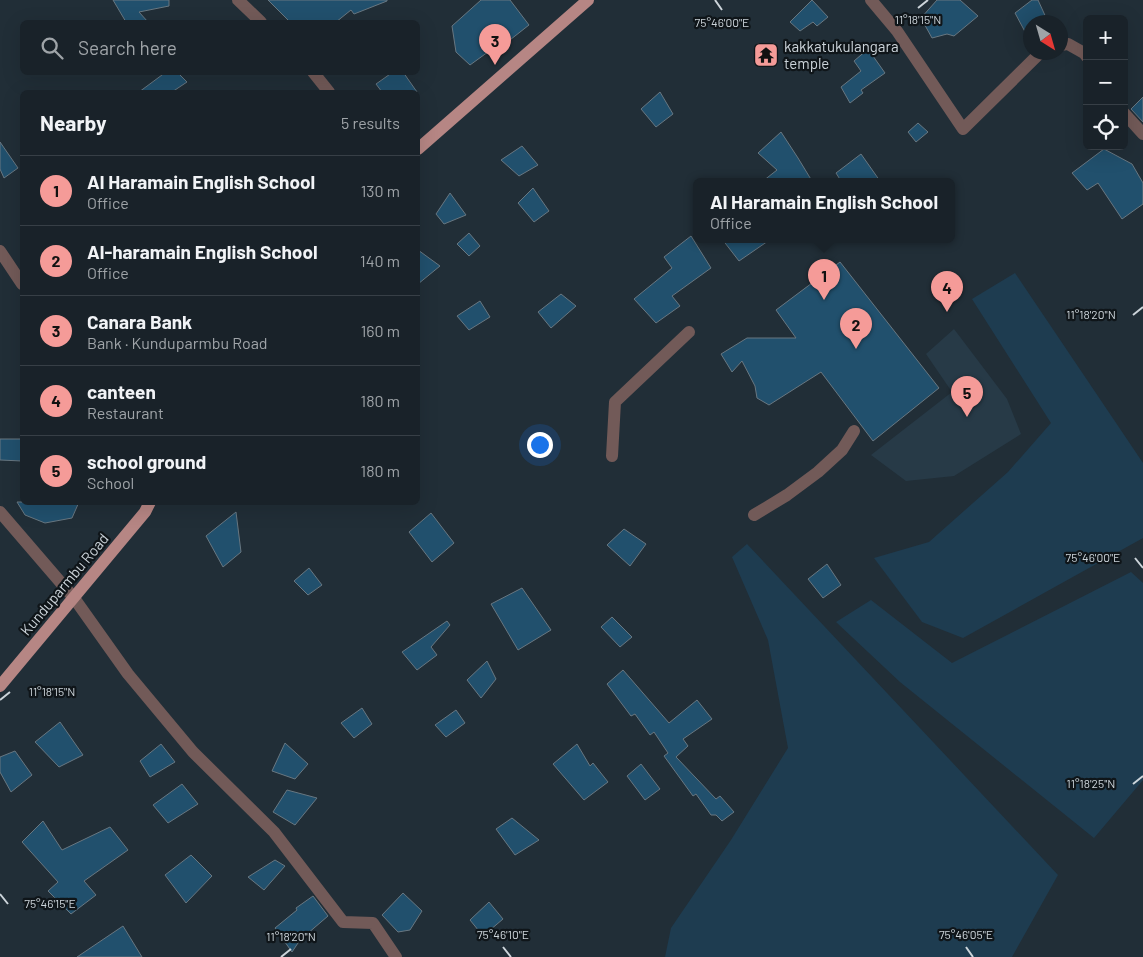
<!DOCTYPE html>
<meta charset="utf-8">
<style>
body{margin:0;font-family:Barlow,sans-serif;background:#262f35;color:#f1f3f6}
.controls{position:absolute;right:15px;top:15px;display:grid;overflow:hidden;border-radius:8px;box-shadow:0 5px 20px #0002}
.controls button{width:45px;height:45px;display:grid;place-items:center;padding:0;border:0;border-bottom:1px solid #373f46;background:#192229;color:#f1f3f6;font:25px sans-serif}
.compass{position:absolute;left:1023px;top:15px;width:45px;height:45px;border-radius:50%;background:#192229;box-shadow:0 5px 20px #0002;rotate:143deg}
.you{position:absolute;left:539px;top:444px;width:18px;height:18px;margin:-12px;border:4px solid #fff;border-radius:50%;background:#1a73e8;box-shadow:0 0 0 8px #1a73e833}
.badge{display:grid;place-items:center;width:32px;height:32px;border-radius:50%;background:#f59b98;color:#111;font-size:16px;font-weight:700}
.pin{position:absolute;translate:-50% -41px;filter:drop-shadow(0 1px 2px #0008)}
.pin::after{content:'';position:absolute;top:26px;width:18px;height:15px;background:inherit;clip-path:polygon(0 0,100% 0,50% 100%)}
.popup{position:absolute;left:693px;top:178px;width:262px;height:65px;box-sizing:border-box;display:grid;place-content:center;border-radius:8px;background:#192229;filter:drop-shadow(0 1px 4px #0005);font-size:16px;white-space:nowrap;color:#9fa4a8}
.popup b{font-size:19px;color:#f1f3f6}
.popup::after{content:'';position:absolute;left:50%;top:100%;margin-left:-10px;border:10px solid transparent;border-top-color:#192229}
.list{margin:0;padding:0;list-style:none}
h2{display:flex;justify-content:space-between;align-items:center;height:65px;margin:0;padding:0 20px;font-size:21px}
h2 small{font-size:16px;font-weight:400;color:#9fa4a8}
.list li{display:grid;grid-template-columns:32px 1fr auto;gap:15px;align-items:center;box-sizing:border-box;height:70px;padding:0 20px;border-top:1px solid #373f46}
.list b{display:block;font-size:19px;white-space:nowrap}
.list p{margin:0;font-size:16px;white-space:nowrap;color:#9fa4a8}
.list em{font-size:16px;font-style:normal;color:#9fa4a8}
.icon{flex:none;width:28px;height:28px;fill:none;stroke:currentColor;stroke-width:2;stroke-linecap:round;stroke-linejoin:round}
.map{position:relative;flex:none;width:1143px;height:957px;overflow:hidden}
.search{position:absolute;background:#192229;box-shadow:0 5px 20px #0002;left:20px;top:20px;width:400px;height:55px;display:flex;align-items:center;gap:12px;box-sizing:border-box;padding:0 18px;border-radius:8px;color:#9fa4a8;font-size:19px}
.panel{position:absolute;background:#192229;box-shadow:0 5px 20px #0002;left:20px;top:90px;width:400px;height:415px;border-radius:8px}
.map>svg:first-child{display:block}
</style>
<div class="map">
<svg width="1143" height="957" viewBox="0 0 1143 957">
<rect width="100%" height="100%" fill="#212e37"/>
<!-- built -->
<path fill="#273a47" d="M954 329 1007 399 1021 434 954 476 906 481 871 455 952 392 926 354Z"/>
<!-- green -->
<path fill="#1e3c50" d="M1015 273 1143 463V538L963 638 922 622 874 558 929 542 1008 472 1051 423 972 299Z
M747 544 1058 875 1012 957H665L671 928 731 840 788 748 768 640 732 557Z
M1131 572 1143 583V780L1094 838 900 682 836 622 871 600 952 663Z"/>
<!-- building -->
<path fill="#21506d" stroke="#687781" d="M113 0H169V6L139 12 148 22H126Z
M268 0H387V1L354 14 351 10 336 22H290Z
M481 0H510L529 25 501 47 499 44 470 65 456 52 452 26Z
M812 0 828 17 817 26 813 22 800 31 790 22Z
M937 0H960L978 16 954 36 947 34 932 38 921 18Z
M1032 0H1038L1048 22H1030V41L1015 13Z
M868 49 885 73 861 90 863 93 850 103 841 87 861 71 854 61Z
M166 72H177L187 82 172 92H139Z
M393 72H403L417 92H382L376 84Z
M660 92 673 114 656 127 641 109Z
M1143 97V122L1131 109Z
M918 123 928 132 916 142 908 132Z
M781 132 798 158 812 181H763L777 170 758 153Z
M0 142 18 168 4 178 0 169Z
M522 146 538 165 519 176 501 160Z
M1104 149 1132 164 1143 183V204L1122 219 1098 183 1087 190 1072 173Z
M861 154 880 181H841L836 173Z
M533 188 549 211 534 222 518 203Z
M450 193 466 215 444 224 436 214Z
M469 233 480 246 469 256 457 244Z
M691 236 711 268 672 296 680 306 656 323 634 299 672 268 664 257Z
M722 239H771L739 261Z
M418 250 440 266 418 284Z
M840 262 939 388 873 441 821 372 769 405 757 398 755 386 742 361 732 372 721 354 747 338H796L776 310Z
M561 294 576 306 551 328 538 312Z
M480 301 490 317 469 330 457 316Z
M0 439H22V461L0 460Z
M17 502H79L72 518 45 523 25 515Z
M236 512 241 552 223 567 206 536Z
M431 513 454 543 432 562 409 532Z
M624 529 646 544 630 566 607 545Z
M827 564 841 585 823 598 808 579Z
M309 568 322 585 308 595 294 581Z
M522 588 551 630 518 650 491 604Z
M612 617 632 637 620 647 601 627Z
M447 621 450 625 431 647 437 655 417 670 402 652Z
M487 661 496 679 481 698 467 680Z
M623 670 669 723 697 700 712 719 683 739 688 746 676 757 716 799 720 796 734 812 722 821 716 815H711L696 794 693 796 664 756 668 753 654 732 650 735 635 714 631 716 607 684Z
M362 708 372 724 354 738 341 723Z
M456 710 465 723 446 737 435 725Z
M60 722 83 755 59 767 35 742Z
M285 743 308 764 295 779 272 771Z
M161 744 175 762 150 777 140 761Z
M577 744 590 766 593 763 608 782 584 800 553 764Z
M15 751 32 775 11 792 0 772V757Z
M641 764 660 789 645 800 627 776Z
M182 784 198 804 168 823 153 805Z
M287 790 317 798 295 825 273 812Z
M512 818 539 840 515 855 496 829Z
M43 821 62 850 110 827 128 850 84 881 96 895 71 914 48 891 58 882 22 842Z
M191 855 212 876 186 903 165 875Z
M275 860 285 866 264 890 248 877Z
M403 893 422 911 410 930 398 932 382 915Z
M313 896 328 916 300 940 292 952 275 928 297 910 296 908Z
M489 902 503 919 483 936 470 920Z
M123 926 142 957H77Z"/>
<g fill="none" stroke-linecap="round" stroke-linejoin="round">
<!-- minor -->
<path stroke="#725a58" stroke-width="12" d="M238 0 261 22
M871 0 897 31 963 129 1041 52
M1060 45 1068 44 1084 53 1087 57
M313 72 329 92
M1124 113 1143 134
M0 251 22 284
M612 456 615 402 689 332
M0 512 74 598 128 674 193 752 274 832 343 922 373 923 396 957
M754 515 787 495 818 472 842 450 854 431"/>
<!-- major -->
<path stroke="#b68684" stroke-width="12" d="M418 149 588 0
M0 686 145 512 150 502"/>
</g>
<!-- ticks -->
<path fill="none" stroke="#ccd4da" stroke-width="2" d="M715 0 722 10M918 8 928 0M1133 315 1143 307M1135 558 1143 568M0 700 10 692M1133 784 1143 776M0 894 8 904M503 947 511 957M966 947 973 957M281 957 291 949"/>
<!-- icons -->
<defs>
<symbol id="temple-square" viewBox="-11 -11 22 22"><rect x="-9" y="-9" width="18" height="18" rx="4" fill="#f59b98" stroke="#0f1519"/><path d="M0-6L5-2H3V0L6.5 2.5H4V6H1.5V3h-3V6H-4V2.5H-6.5L-3 0V-2H-5Z" fill="#111"/></symbol>
</defs>
<g fill-rule="evenodd">
<use href="#temple-square" x="752" y="41" width="28" height="28"/>
</g>
<g text-anchor="middle" dominant-baseline="central" stroke-width="4.5" stroke-linejoin="round" paint-order="stroke">
<!-- poi labels -->
<g font-size="15" fill="#ccd4da" stroke="#0f1519" text-anchor="start">
<text x="784" y="46">kakkatukulangara<tspan x="784" dy="17">temple</tspan></text>
</g>
<!-- street labels -->
<g font-size="15" fill="#ccd4da" stroke="#0f1519">
<text transform="translate(64 584) rotate(-50)">Kunduparmbu Road</text>
</g>
</g>
<g font-size="12" text-anchor="middle" fill="#ccd4da" stroke="#0f1519" stroke-width="4.5" stroke-linejoin="round" paint-order="stroke">
<text x="918" y="24">11°18'15"N</text>
<text x="722" y="27">75°46'00"E</text>
<text x="1091" y="319">11°18'20"N</text>
<text x="1093" y="562">75°46'00"E</text>
<text x="52" y="696">11°18'15"N</text>
<text x="1091" y="788">11°18'25"N</text>
<text x="50" y="908">75°46'15"E</text>
<text x="503" y="939">75°46'10"E</text>
<text x="966" y="939">75°46'05"E</text>
<text x="291" y="941">11°18'20"N</text>
</g>
</svg>
<div class="controls">
<button>+</button>
<button>−</button>
<button><svg class="icon" aria-label="locate" viewBox="0 0 24 24"><circle cx="12" cy="12" r="6"/><path d="M12 2v4M12 18v4M2 12h4M18 12h4"/></svg></button>
</div>
<svg class="compass" viewBox="-18 -18 36 36"><path d="M0-13l5 13h-10z" fill="#e53935"/><path d="M0 13l5-13h-10z" fill="#9fa4a8"/></svg>
<div class="you"></div>
<div class="pin badge" style="left:824px;top:300px">1</div>
<div class="popup"><b>Al Haramain English School</b>Office</div>
<div class="pin badge" style="left:856px;top:349px">2</div>
<div class="pin badge" style="left:495px;top:65px">3</div>
<div class="pin badge" style="left:947px;top:312px">4</div>
<div class="pin badge" style="left:967px;top:417px">5</div>
<div class="search"><svg class="icon" aria-label="search" viewBox="0 0 24 24"><circle cx="10" cy="10" r="6"/><path d="M15 15l6 6"/></svg>Search here</div>
<section class="panel">
<h2>Nearby<small>5 results</small></h2>
<ul class="list">
<li><span class="badge">1</span><div><b>Al Haramain English School</b><p>Office</p></div><em>130 m</em></li>
<li><span class="badge">2</span><div><b>Al-haramain English School</b><p>Office</p></div><em>140 m</em></li>
<li><span class="badge">3</span><div><b>Canara Bank</b><p>Bank · Kunduparmbu Road</p></div><em>160 m</em></li>
<li><span class="badge">4</span><div><b>canteen</b><p>Restaurant</p></div><em>180 m</em></li>
<li><span class="badge">5</span><div><b>school ground</b><p>School</p></div><em>180 m</em></li>
</ul>
</section>
</div>
